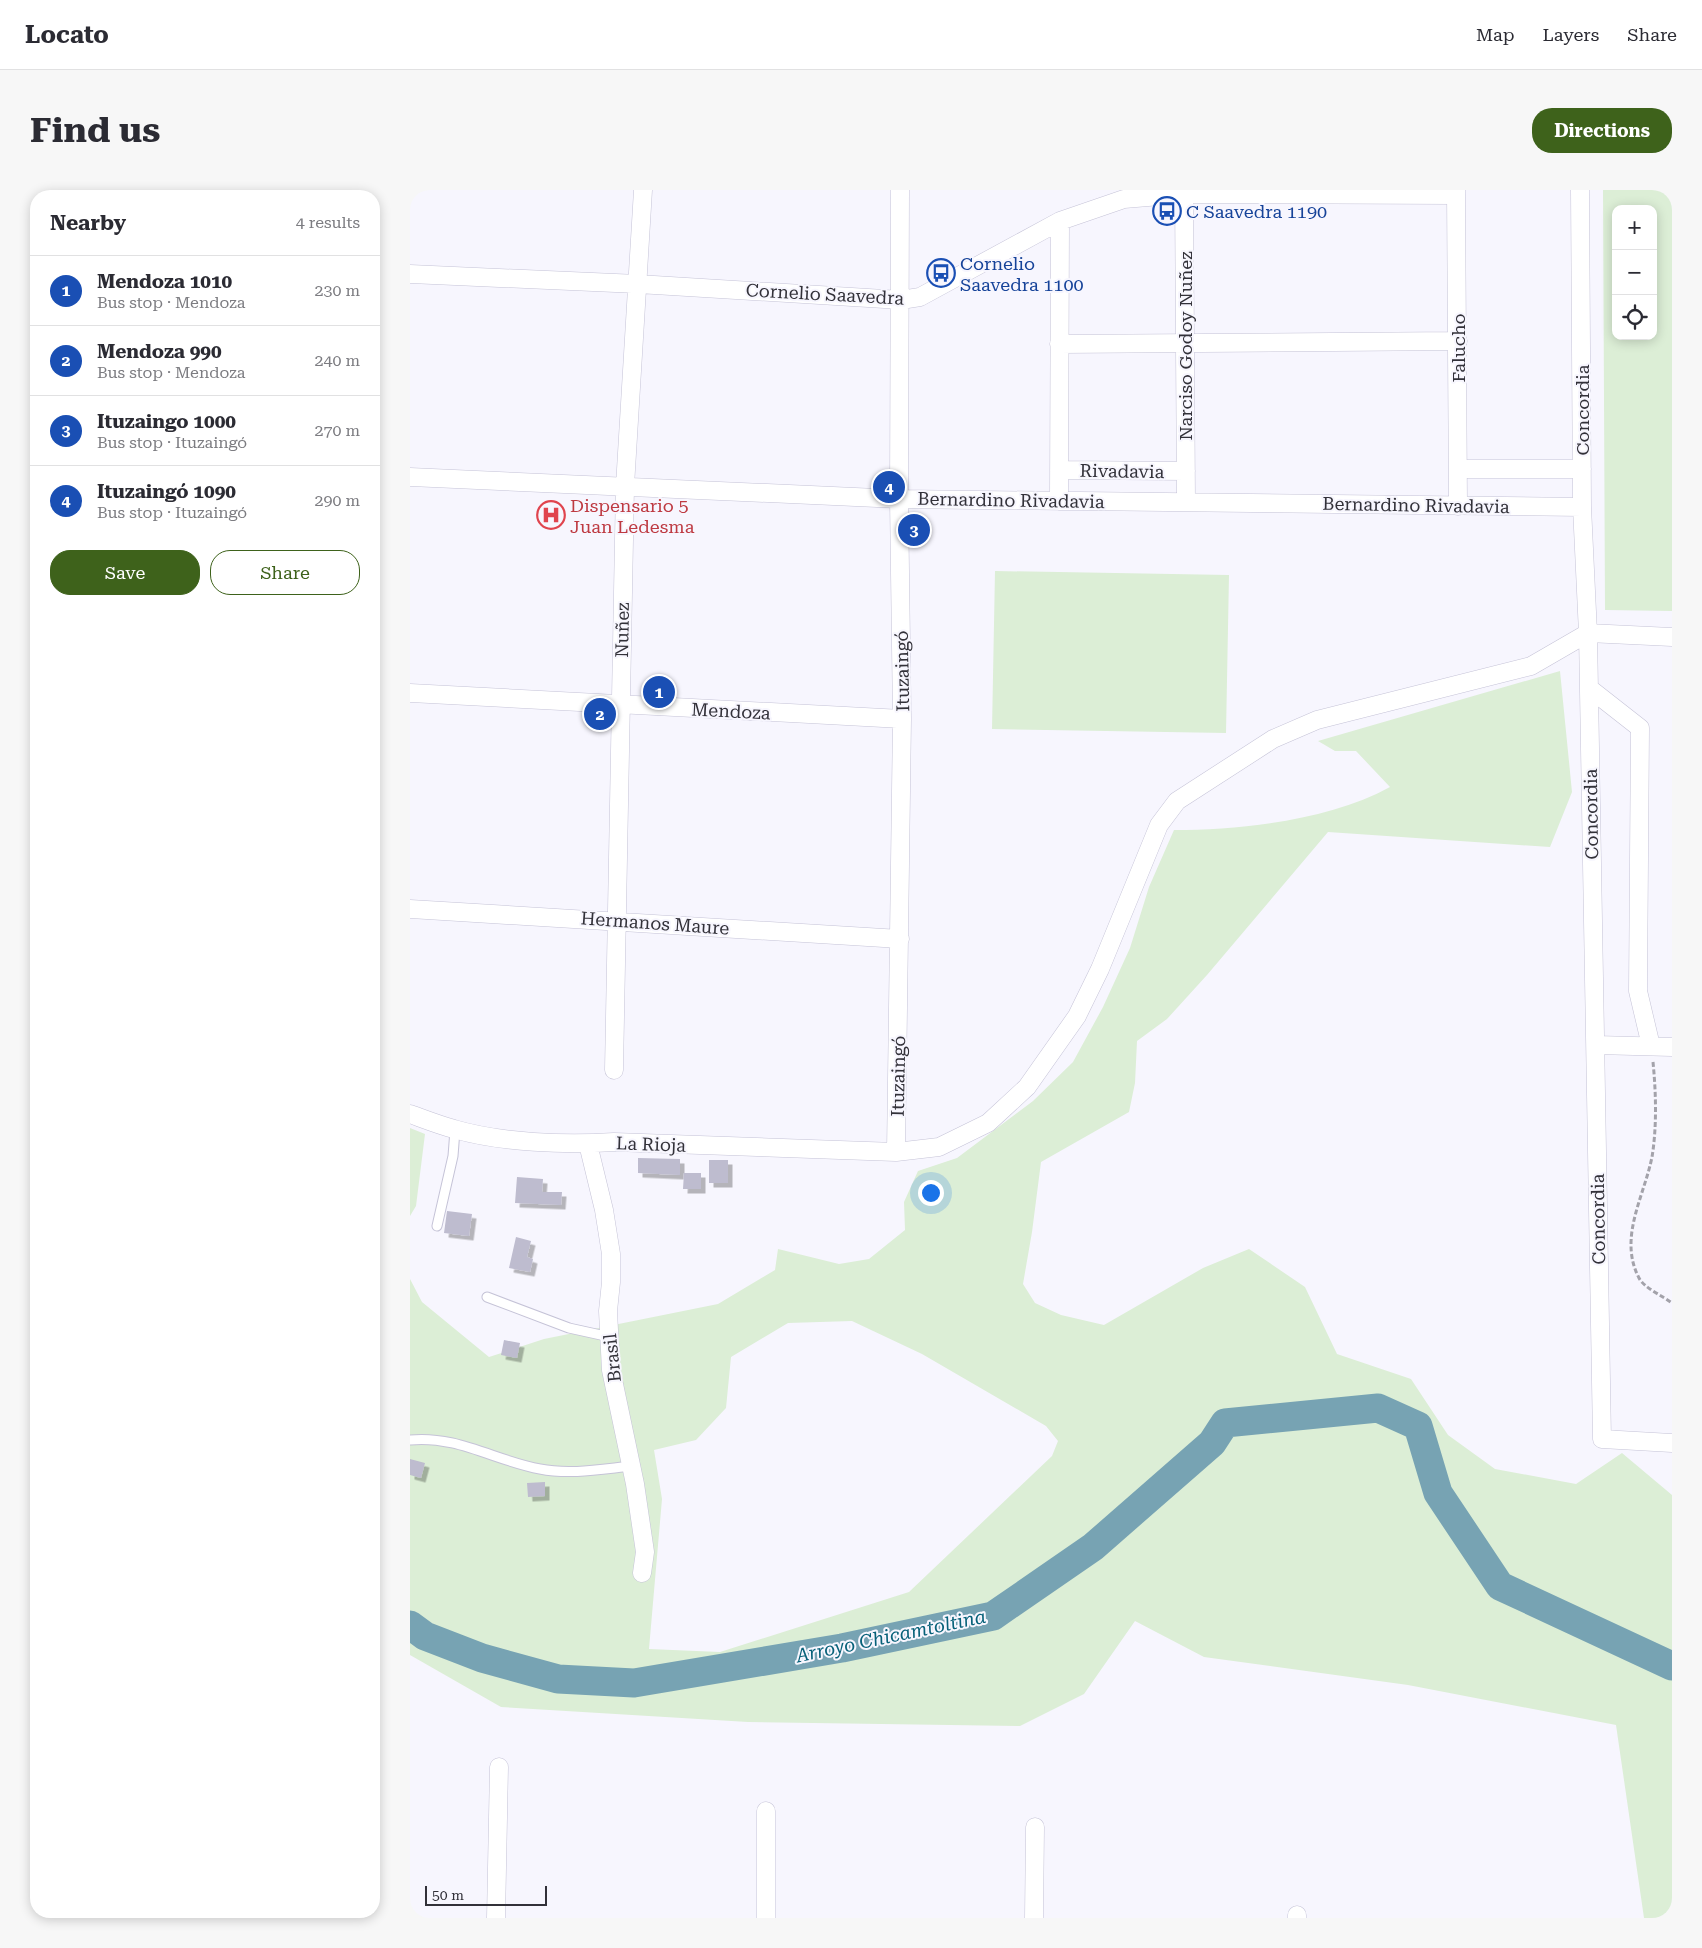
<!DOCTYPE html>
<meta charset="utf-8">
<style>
body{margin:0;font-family:"Roboto Serif",serif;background:#f7f7f7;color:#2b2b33}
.controls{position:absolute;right:15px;top:15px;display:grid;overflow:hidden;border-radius:10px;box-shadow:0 2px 12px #0003}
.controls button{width:45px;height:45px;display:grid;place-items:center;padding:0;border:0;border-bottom:1px solid #e1e1e2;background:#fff;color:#2b2b33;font:25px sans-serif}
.scale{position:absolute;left:15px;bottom:12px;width:122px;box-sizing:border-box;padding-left:5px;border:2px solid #323139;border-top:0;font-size:14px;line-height:18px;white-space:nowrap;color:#323139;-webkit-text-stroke:4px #f7f6fe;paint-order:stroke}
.you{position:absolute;left:520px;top:1002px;width:18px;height:18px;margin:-12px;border:4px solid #fff;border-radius:50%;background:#1a73e8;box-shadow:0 0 0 8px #1a73e833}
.badge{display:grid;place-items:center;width:32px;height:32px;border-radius:50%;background:#3e621b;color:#fff;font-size:16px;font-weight:700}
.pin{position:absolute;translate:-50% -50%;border:2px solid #fff;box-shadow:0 1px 5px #0006}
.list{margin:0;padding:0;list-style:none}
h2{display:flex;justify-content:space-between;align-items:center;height:65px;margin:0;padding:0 20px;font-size:21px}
h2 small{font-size:16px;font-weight:400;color:#7c7c81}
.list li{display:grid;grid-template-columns:32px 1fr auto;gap:15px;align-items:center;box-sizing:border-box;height:70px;padding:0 20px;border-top:1px solid #e1e1e2}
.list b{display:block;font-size:19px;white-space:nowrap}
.list p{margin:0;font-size:16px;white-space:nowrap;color:#7c7c81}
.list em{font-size:16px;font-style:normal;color:#7c7c81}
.actions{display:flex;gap:10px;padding:15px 20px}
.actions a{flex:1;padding:11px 0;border:1px solid #3e621b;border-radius:20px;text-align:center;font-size:18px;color:#3e621b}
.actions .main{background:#3e621b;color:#fff}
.icon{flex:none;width:28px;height:28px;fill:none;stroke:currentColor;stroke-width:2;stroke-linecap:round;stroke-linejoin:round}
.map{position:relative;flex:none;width:1262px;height:1728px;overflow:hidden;border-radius:20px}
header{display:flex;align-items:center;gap:30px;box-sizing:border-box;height:70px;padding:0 25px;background:#fff;border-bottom:1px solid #e1e1e2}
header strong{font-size:24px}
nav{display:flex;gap:28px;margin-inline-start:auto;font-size:18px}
.intro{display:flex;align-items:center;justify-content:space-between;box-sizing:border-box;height:120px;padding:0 30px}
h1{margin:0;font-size:35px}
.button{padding:12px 22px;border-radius:20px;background:#3e621b;color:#fff;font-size:18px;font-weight:700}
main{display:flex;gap:30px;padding:0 30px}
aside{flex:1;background:#fff;border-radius:20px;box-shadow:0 2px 12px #0003}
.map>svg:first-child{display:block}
</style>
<header>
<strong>Locato</strong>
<nav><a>Map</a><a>Layers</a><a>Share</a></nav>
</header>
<div class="intro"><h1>Find us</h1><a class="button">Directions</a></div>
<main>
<aside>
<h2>Nearby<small>4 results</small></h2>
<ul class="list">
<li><span class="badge" style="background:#1a4fb4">1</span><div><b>Mendoza 1010</b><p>Bus stop · Mendoza</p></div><em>230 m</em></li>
<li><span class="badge" style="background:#1a4fb4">2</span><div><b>Mendoza 990</b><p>Bus stop · Mendoza</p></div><em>240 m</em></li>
<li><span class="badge" style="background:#1a4fb4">3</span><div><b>Ituzaingo 1000</b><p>Bus stop · Ituzaingó</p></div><em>270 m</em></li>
<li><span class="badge" style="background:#1a4fb4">4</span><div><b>Ituzaingó 1090</b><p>Bus stop · Ituzaingó</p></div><em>290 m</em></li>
</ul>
<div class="actions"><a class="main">Save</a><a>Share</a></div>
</aside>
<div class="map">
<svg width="1262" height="1728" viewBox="0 0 1262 1728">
<defs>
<filter id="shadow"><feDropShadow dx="4.5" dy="4.5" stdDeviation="0" flood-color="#0004"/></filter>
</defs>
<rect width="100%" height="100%" fill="#f7f6fe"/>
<!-- green -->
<path fill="#dceed6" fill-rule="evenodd" d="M1193 0H1262V421L1195 420ZM1206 19H1243V146H1206Z
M585 381 819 385 816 543 582 539Z
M1150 481 1162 602 1140 657 918 642 797 785 757 829 727 851 725 893 719 922 631 972 622 1042 613 1094 625 1113 651 1125 694 1135 793 1078 839 1059 895 1097 927 1164 1001 1189 1038 1245 1085 1279 1166 1294 1212 1263 1262 1305V1728H1234L1206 1535 998 1495 794 1467 725 1431 674 1504 610 1536 338 1532 91 1517 0 1465V1089L12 1112 79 1167 134 1149 308 1114 365 1080 368 1059 429 1074 459 1069 495 1040 494 1012 508 981 547 968 623 911 663 872 693 817 720 758 739 697 764 640C832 640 920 630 980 597L946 561H925L908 551ZM442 1131 512 1164 636 1236 648 1251 642 1266 499 1402 310 1462 239 1459 252 1309 244 1260 286 1250 316 1218 321 1167 378 1133Z
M0 938 15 944 6 1016 0 1026Z"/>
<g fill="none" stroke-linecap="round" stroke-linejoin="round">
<!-- river -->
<path stroke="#77a3b3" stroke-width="29" d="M0 1435 15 1446 72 1468 148 1489 224 1493 432 1458 583 1426 683 1357 802 1253 815 1233 968 1218 1008 1236 1028 1303 1090 1396 1262 1476"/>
</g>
<!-- building -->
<path fill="#bebccf" filter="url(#shadow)" d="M228 968 270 969V985L228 983Z
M299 970H318V993H299Z
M274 983H291V999H273Z
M107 987 133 989 132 1002H152L151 1015 105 1013Z
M37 1021 62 1024 59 1046 34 1043Z
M106 1047 121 1051 117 1067 123 1069 120 1082 99 1078Z
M94 1150 110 1153 107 1168 91 1165Z
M0 1269 15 1273 11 1288 0 1285Z
M135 1292V1306L118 1307 117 1293Z"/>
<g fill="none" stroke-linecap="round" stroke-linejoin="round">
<defs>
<path id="service" d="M27 1036 43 966 45 940
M77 1107 159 1138 200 1147
M0 1250C46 1245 86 1271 130 1279 160 1285 192 1279 222 1276"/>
<path id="minor" d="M774 0 776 312
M1046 0 1048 316
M1170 0 1172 317 1178 443 1192 1249 1262 1253
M0 84 228 94 491 110 510 107 650 31 714 9 774 4 1046 5
M649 154 1048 151
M1048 279H1172
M649 280 776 281
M0 287 489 309 1172 317
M649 311 650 31
M1179 498 1230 538 1228 801 1241 856
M0 503 492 529
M0 719 490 749
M1186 855 1262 857
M204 880 215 296 233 0
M0 924C14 929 29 935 44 939 92 953 155 955 204 952L486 962 529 957 578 933 617 897 667 826 690 779 749 635 767 611 863 549 907 530 1121 476 1178 443 1262 447
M178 954 194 1020 201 1064V1092L198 1121 201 1180 225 1294 235 1362 232 1383
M486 962 492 529 489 309 490 0
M356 1621V1728
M887 1725V1728
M86 1728 89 1577
M624 1728 625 1637"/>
</defs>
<!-- service casing -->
<use href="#service" stroke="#c5c3d7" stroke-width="11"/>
<!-- minor casing -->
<use href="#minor" stroke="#c5c3d7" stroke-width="19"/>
<!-- path -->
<path stroke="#a3a2aa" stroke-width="3" stroke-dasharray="5 2.5" stroke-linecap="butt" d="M1243 872C1246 902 1247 937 1242 967 1234 1007 1208 1048 1229 1088 1234 1098 1253 1106 1262 1113"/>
<!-- service -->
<use href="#service" stroke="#fff" stroke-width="9"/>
<!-- minor -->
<use href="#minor" stroke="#fff" stroke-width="18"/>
</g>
<!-- icons -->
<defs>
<symbol id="bus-ring" viewBox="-11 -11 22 22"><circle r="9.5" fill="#f7f6fe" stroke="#1a4fb4" stroke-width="1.5"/><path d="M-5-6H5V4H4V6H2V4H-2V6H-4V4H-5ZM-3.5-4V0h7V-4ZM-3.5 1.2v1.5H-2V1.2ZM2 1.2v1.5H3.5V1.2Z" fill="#1a4fb4"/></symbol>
<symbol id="hospital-ring" viewBox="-11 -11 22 22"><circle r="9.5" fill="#f7f6fe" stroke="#e0444e" stroke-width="1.5"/><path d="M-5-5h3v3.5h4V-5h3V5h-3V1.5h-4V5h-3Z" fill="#e0444e"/></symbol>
</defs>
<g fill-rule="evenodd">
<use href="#bus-ring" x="741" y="5" width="32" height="32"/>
<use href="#bus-ring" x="515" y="67" width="32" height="32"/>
<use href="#hospital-ring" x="125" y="309" width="32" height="32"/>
</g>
<g text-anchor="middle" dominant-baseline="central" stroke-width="4" stroke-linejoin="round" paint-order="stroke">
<!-- transit labels -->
<g font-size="18" fill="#164399" stroke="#f7f6fe" text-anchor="start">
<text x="776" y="21">C Saavedra 1190</text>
<text x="550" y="73">Cornelio<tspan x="550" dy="21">Saavedra 1100</tspan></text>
</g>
<!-- street labels -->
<g font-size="18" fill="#323139" stroke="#f7f6fe">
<text transform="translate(415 104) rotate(3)">Cornelio Saavedra</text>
<text transform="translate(775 156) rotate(-90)">Narciso Godoy Nuñez</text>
<text transform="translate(1048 158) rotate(-90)">Falucho</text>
<text transform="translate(1172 220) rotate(-90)">Concordia</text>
<text transform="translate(712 281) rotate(1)">Rivadavia</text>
<text transform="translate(601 310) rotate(1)">Bernardino Rivadavia</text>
<text transform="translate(1006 315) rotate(1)">Bernardino Rivadavia</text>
<text transform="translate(212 440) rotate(-89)">Nuñez</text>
<text transform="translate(492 481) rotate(-91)">Ituzaingó</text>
<text transform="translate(321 521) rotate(3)">Mendoza</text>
<text transform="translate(1181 624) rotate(-91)">Concordia</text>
<text transform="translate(245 733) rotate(4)">Hermanos Maure</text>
<text transform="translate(488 886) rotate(-89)">Ituzaingó</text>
<text transform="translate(241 954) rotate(2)">La Rioja</text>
<text transform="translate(1188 1029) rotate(-91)">Concordia</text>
<text transform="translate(202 1168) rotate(-96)">Brasil</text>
</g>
<!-- health labels -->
<g font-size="18" fill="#be3a42" stroke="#f7f6fe" text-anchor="start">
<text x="160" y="315">Dispensario 5<tspan x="160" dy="21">Juan Ledesma</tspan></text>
</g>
<!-- water labels -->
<g font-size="19" font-style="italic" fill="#076179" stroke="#f7f6fe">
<text transform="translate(481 1446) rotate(-12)">Arroyo Chicamtoltina</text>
</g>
</g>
</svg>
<div class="controls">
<button>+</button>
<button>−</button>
<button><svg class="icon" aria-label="locate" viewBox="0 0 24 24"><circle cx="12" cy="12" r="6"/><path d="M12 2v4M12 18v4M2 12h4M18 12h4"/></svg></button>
</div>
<div class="scale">50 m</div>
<div class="you"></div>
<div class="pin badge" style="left:249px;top:502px;background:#1a4fb4">1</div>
<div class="pin badge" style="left:190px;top:524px;background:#1a4fb4">2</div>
<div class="pin badge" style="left:504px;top:340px;background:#1a4fb4">3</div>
<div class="pin badge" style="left:479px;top:297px;background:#1a4fb4">4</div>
</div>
</main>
